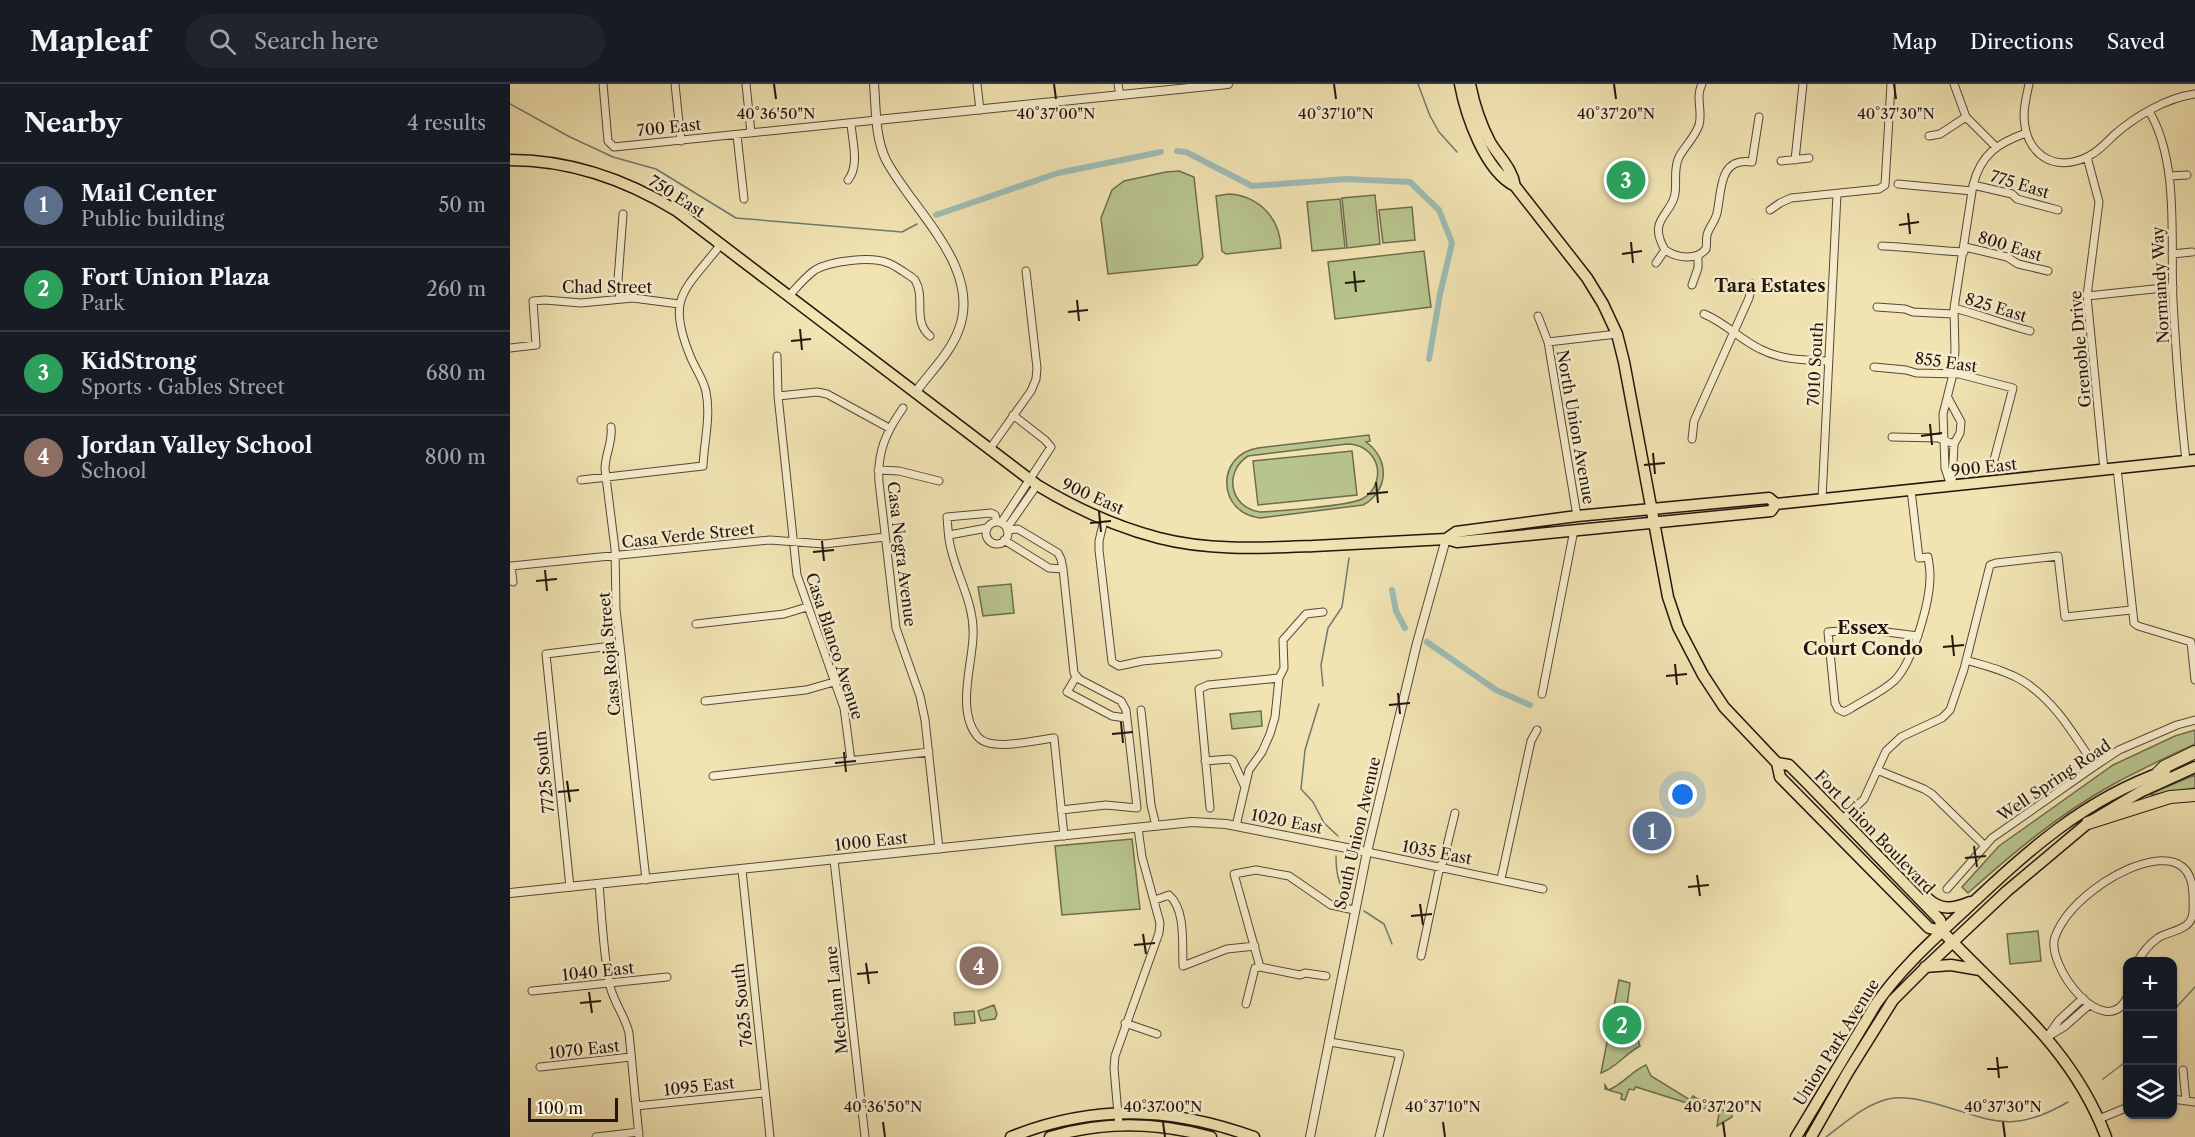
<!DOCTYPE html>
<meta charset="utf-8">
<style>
body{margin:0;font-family:"Libre Caslon Text",serif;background:#20242c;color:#f1f3f6}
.controls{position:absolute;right:18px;bottom:18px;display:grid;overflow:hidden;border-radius:12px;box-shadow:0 2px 4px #0004}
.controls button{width:54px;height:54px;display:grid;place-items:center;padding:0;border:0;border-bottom:2px solid #363941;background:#171b24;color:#f1f3f6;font:30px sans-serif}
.scale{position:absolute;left:18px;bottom:15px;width:90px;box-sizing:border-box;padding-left:6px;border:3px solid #24150e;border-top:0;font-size:16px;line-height:21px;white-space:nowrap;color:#24150e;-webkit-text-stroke:4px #f6edcd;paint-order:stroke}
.you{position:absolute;left:1173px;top:711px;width:21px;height:21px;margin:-15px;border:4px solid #fff;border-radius:50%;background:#1a73e8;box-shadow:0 0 0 9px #1a73e833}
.badge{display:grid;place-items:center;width:39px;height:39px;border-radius:50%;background:#0b8043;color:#fff;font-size:20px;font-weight:700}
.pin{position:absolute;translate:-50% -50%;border:3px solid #fff;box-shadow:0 2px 6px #0006}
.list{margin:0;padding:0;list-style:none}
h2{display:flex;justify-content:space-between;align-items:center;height:78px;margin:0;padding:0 24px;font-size:26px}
h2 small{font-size:20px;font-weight:400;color:#9ea1a6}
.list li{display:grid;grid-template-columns:39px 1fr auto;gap:18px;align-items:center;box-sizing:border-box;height:84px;padding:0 24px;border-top:2px solid #363941}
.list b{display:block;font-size:22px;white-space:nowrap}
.list p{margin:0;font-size:20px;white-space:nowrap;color:#9ea1a6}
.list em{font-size:20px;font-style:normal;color:#9ea1a6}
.icon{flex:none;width:33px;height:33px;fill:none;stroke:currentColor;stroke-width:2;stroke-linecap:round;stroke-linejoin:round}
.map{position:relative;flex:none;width:1685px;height:1053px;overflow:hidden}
header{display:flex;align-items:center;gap:36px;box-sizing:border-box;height:84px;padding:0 30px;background:#171b24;border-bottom:2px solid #363941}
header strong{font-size:28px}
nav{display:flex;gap:33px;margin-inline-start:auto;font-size:21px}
.search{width:420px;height:54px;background:#20242c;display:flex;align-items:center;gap:15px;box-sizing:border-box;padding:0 21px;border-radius:33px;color:#9ea1a6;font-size:22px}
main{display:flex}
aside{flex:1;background:#171b24}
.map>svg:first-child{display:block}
</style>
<header>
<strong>Mapleaf</strong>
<div class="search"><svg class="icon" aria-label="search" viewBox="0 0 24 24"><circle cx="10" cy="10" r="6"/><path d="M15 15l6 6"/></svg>Search here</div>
<nav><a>Map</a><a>Directions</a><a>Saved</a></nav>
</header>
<main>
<aside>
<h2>Nearby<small>4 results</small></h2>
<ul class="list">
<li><span class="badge" style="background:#5c6f8a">1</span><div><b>Mail Center</b><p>Public building</p></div><em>50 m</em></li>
<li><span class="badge" style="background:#2e9e5b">2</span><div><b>Fort Union Plaza</b><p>Park</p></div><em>260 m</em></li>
<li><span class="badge" style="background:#2e9e5b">3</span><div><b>KidStrong</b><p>Sports · Gables Street</p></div><em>680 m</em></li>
<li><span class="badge" style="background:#8d6e63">4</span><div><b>Jordan Valley School</b><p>School</p></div><em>800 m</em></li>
</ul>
</aside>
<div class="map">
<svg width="1685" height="1053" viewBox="0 0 1685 1053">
<rect width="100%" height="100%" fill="#f1e3b2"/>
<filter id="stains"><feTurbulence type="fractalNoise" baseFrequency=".00333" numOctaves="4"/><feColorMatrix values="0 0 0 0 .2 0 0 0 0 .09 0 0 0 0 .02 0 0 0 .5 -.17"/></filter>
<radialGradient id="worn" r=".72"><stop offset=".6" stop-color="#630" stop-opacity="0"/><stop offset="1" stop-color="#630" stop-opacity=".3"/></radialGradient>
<!-- green -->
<path fill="#b8c48d" stroke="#6e6c4e" stroke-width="1.5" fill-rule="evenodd" d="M669 87 684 93 693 173 687 181 598 190 591 134 602 106 614 97 656 88Z
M719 110C749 112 770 134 771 164L716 170 712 167 706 112Z
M865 111 870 160 837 164 832 114Z
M830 115 835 164 802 167 797 118Z
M902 123 905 156 873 159 869 126Z
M914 167 921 223 825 235 818 178Z
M859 351 860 357 856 358C880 375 879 407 853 421L750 434C707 429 705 371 748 364ZM837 360C848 360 858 365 864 375 872 389 866 408 852 415 838 422 768 427 750 428 720 424 713 388 738 372Z
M842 367 847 411 748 421 743 377Z
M501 500 504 529 473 532 468 503Z
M751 627 752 642 722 645 720 630Z
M1685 646V660C1657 673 1629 686 1602 701 1549 730 1503 769 1458 809L1452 803 1489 762 1603 681 1665 652Z
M1685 691V704L1641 711 1642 709Z
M622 755 630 825 552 831 545 762Z
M1528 847 1531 877 1500 880 1497 850Z
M1109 896 1120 899 1117 921 1130 962C1116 969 1106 984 1091 989Z
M484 921 487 930 485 935 471 937 468 927Z
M464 927 465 939 445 941 444 929Z
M1136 981 1141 992 1180 1016 1183 1012 1202 1023 1222 1029V1033L1207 1042 1209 1029 1126 1003 1124 1006 1119 1005 1115 1016 1111 1015 1112 1010 1095 1005V1001L1098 1006C1113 1001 1121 987 1136 981Z"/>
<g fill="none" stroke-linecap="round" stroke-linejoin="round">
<!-- stream -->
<path stroke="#6d7a72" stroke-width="1.5" d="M908 0 920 32 929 48 947 68
M0 20 60 53 103 73 146 85 226 134 392 148 407 140
M813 602 811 581 818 544 832 523 839 474
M809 620 795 666 791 705 803 718 814 739 828 752
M826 772C826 788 828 798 836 812
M854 827 874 840 882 860
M1662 928 1685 903
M1593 995 1618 976
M1316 1053C1335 1039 1354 1021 1378 1015 1392 1012 1406 1015 1419 1018 1480 1034 1498 1053 1558 1018"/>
<!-- canal -->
<path stroke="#9dbdb5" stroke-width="6" d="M667 67 676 68 742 102 836 95 900 98 929 126 942 159 930 210 919 275
M426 131 548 89 651 68
M882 506 886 527 895 544
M917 558 986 606 1020 621"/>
<defs>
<path id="minor" d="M93 0 98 57 104 63 367 36
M165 0 171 57
M236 0 241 49
M467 0 470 26
M608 0 610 11
M1444 0 1456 33 1486 63
M1519 0C1517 10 1514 21 1514 32 1515 70 1544 90 1579 72 1589 67 1596 59 1604 51 1626 32 1656 14 1685 10
M1639 27C1670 79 1660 158 1663 217 1666 270 1670 324 1676 377
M227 51 234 115
M1419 52 1430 50 1456 33
M1577 73 1589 118 1577 212 1594 386
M1285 76 1293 0
M1271 77 1299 74
M1659 92 1677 91
M338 96C350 81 342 57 341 39
M1388 100 1462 107
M1463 101 1502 110 1507 115 1548 126
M1260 126 1270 119 1281 114 1369 105 1375 101 1381 0
M1372 162C1400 163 1426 167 1454 168
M1455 163 1497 173 1508 180 1538 187
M1155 166C1167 174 1186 177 1196 165 1197 161 1196 156 1197 151 1199 143 1205 138 1207 129 1212 107 1208 73 1242 78L1249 33
M1155 166C1137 135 1161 132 1165 110 1167 97 1163 86 1169 73 1175 62 1185 53 1189 41 1193 27 1185 14 1192 0
M1662 170 1682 168
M1146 179 1155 166
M1182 201 1188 184V173
M279 212C287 203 295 193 305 186 320 177 361 172 378 179 384 181 389 185 394 188 397 190 402 193 405 196 416 214 402 237 420 252
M1577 212 1663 203
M110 215 108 196 113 130
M1367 223 1395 225 1403 228 1443 230
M1444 224C1470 231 1494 240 1520 247
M1194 230C1216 239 1229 255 1250 265 1271 276 1295 276 1318 277
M1028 232 1038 258 1067 432
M1038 258 1107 250
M0 264 26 261 23 217 35 216 71 219 123 214 169 220
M267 272 268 312 287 491 334 624 341 677
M1364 283 1396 286 1406 289 1449 290 1503 304 1484 376
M268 312 307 308 317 310 379 344
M1438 314 1451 338 1450 349 1444 360 1442 399
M393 324C376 348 367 368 369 398L386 544 410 612 415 636 429 765
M101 343C103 358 95 370 95 385L105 465 106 525 136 796
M1382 353 1428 354 1444 360
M1182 355 1184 337 1239 214 1242 200
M479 366 521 307 526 295 527 284 516 187
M1607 384 1624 539 1628 542 1681 558 1685 596
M368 386 389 387 429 397
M71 396 193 382C194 358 201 332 196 308 194 296 186 286 181 274 155 212 175 207 211 160
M1441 402 1435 384 1433 330 1443 290 1445 267 1444 224 1463 101C1471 70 1488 59 1516 49
M1401 406 1409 474 1418 473C1419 479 1420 485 1420 492 1420 518 1403 579 1384 597 1372 608 1354 616 1340 625L1334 628 1328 625 1325 619 1318 548 1353 545 1408 552
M1312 415 1327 110
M594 436 589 457V466L602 578 609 582 632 577 708 570
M487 438 485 431 481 429 437 433C438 443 438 455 441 465 448 495 465 521 463 553 462 582 446 628 468 653 481 668 525 656 544 654L554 752
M476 449a11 11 0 1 1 22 0a11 11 0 1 1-22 0Z
M491 439 541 363 535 356 503 331
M497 444 527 401
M497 446 508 445 548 469 551 475 553 485
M439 451 477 444
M494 456 539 484 553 485 564 589 569 595 611 617 616 626 627 724 596 721 551 726
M3 498 1 482 260 456 314 460 375 453
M186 540 274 530 297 523
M1456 576C1475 582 1495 586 1513 597 1545 617 1564 651 1585 682
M566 593 557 608 602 632 616 634
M1032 610 1064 446
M195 617 296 606 324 598
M631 626 641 721 646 742
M695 677 720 675 723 677 734 701
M1367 686 1414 705 1422 710 1474 761
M203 692 419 668
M700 724 689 605 698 601 769 594
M1333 735 1354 715 1376 667 1391 653 1432 634 1440 626 1454 585 1480 481 1486 479 1548 472 1555 533 1621 526
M726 742 739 686 752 668 760 650 765 633 769 594 774 584 773 556 796 530 813 528
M857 768 1033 805
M324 776 355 1053
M232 786 260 1053
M991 795 1021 657 1027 646
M89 800C92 834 93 869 100 902 104 919 115 932 119 949L129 1053
M60 803 36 570 110 561
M1437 805 1482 754 1585 682 1609 666 1667 641 1685 636
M645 816 659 811C676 826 672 860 673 882L717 865 745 862
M911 872 930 782 933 778 945 729
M750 883 724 790 746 786 779 792 821 821 844 826
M22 907 157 893
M1618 912C1595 961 1535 880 1545 853 1553 831 1574 812 1593 799 1621 780 1682 755 1683 811 1683 818 1684 827 1682 833 1678 847 1658 847 1648 854 1639 860 1633 868 1627 878
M736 920 745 884 750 883 790 891 795 889 816 892
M615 939 647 950
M1539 952 1554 943 1579 921
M1537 953 1549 936 1573 914
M820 958 890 970 869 1053
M30 983 121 973
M1673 986 1676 1017
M1662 1015 1685 1018
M126 1022 255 1009
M1589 1035 1618 1023
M609 1042 604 984 605 972 649 849 650 839 632 773 628 744
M86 1053 129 1048"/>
<path id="tertiary" d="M364 0C366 24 365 54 376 76 403 127 472 183 449 245 440 270 420 288 405 309
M367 36 718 0
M0 809 682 738 716 740 857 768
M800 1053 857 768 907 559 936 455"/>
<path id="primary" d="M950 0C956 32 975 87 1005 102L1077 194 1093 220 1107 250 1114 278 1158 513 1168 543 1193 591 1214 623 1267 679 1270 693 1419 844 1432 847
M960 0C964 20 970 39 980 58 989 73 1002 84 1005 102
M0 76C61 76 115 95 167 127L527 401C565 424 606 443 649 454 699 467 752 464 804 462 848 460 892 457 936 455L947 458 1261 427 1266 420 1685 376
M936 455 946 448 1067 432 1259 414 1266 420
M1267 679 1279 681 1297 699 1430 836 1432 847C1496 915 1562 963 1596 1053
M1417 814C1431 827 1443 825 1460 818
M1415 883 1441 881 1470 886
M501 1053C584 1020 661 1023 744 1053
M540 1053C592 1037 648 1038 701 1053
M1286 1053 1366 920C1391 884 1425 854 1457 824 1519 766 1573 716 1655 687
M1301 1053 1338 988 1383 916 1415 884 1497 807 1578 739 1630 708 1685 683"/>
<path id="motorway" d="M1648 689 1654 683 1685 668
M1578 739 1660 713 1685 711"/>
</defs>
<!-- minor casing -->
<use href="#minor" stroke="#574837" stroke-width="9"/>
<!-- tertiary casing -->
<use href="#tertiary" stroke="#574837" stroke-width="10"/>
<!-- primary casing -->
<use href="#primary" stroke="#24150e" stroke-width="13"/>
<!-- motorway casing -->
<use href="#motorway" stroke="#24150e" stroke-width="14"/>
<!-- minor -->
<use href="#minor" stroke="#f6edcd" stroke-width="7"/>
<!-- tertiary -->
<use href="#tertiary" stroke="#f6edcd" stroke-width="8"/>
<!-- primary -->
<use href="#primary" stroke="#f1e3b2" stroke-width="10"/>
<!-- motorway -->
<use href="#motorway" stroke="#f1e3b2" stroke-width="12"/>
</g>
<!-- ticks -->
<path fill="none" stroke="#24150e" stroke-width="2" d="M264 0 266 15M544 0 546 15M824 0 826 15M1104 0 1106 15M1384 0 1386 15M1398 129 1400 150M1389 141 1409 138M1121 158 1123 179M1112 170 1132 167M844 187 846 208M835 199 855 197M567 216 569 237M558 228 578 226M290 245 292 266M281 257 301 255M1420 340 1422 361M1411 352 1432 349M1143 369 1145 390M1134 381 1155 379M866 398 868 419M857 410 878 408M589 427 591 448M580 439 601 437M312 457 314 477M303 468 324 466M35 486 37 507M26 497 47 495M1442 551 1444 572M1433 563 1454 561M1165 580 1167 601M1156 592 1177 590M888 609 890 630M879 621 900 619M611 638 613 659M602 650 623 648M334 668 336 688M325 679 346 677M57 697 60 718M48 708 69 706M1464 762 1467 783M1455 774 1476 772M1187 791 1190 812M1178 803 1199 801M910 820 913 841M901 832 922 830M633 850 636 870M624 861 645 859M356 879 359 900M347 890 368 888M79 908 82 929M70 919 91 917M1487 973 1489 994M1477 985 1498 983M373 1038 375 1053M653 1038 655 1053M933 1038 935 1053M1213 1038 1215 1053M1493 1038 1495 1053"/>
<g text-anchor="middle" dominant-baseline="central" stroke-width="5" stroke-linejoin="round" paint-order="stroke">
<!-- street labels -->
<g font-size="16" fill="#24150e" stroke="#f6edcd">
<text transform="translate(159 43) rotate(-6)">700 East</text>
<text transform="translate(1510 100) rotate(17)">775 East</text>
<text transform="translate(167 112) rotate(33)">750 East</text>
<text transform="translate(1500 162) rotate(17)">800 East</text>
<text transform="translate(1650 201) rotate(-93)">Normandy Way</text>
<text x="97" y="203">Chad Street</text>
<text transform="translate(1486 223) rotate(17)">825 East</text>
<text transform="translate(1570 265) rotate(-95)">Grenoble Drive</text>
<text transform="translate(1436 278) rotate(8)">855 East</text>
<text transform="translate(1305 280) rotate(-87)">7010 South</text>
<text transform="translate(1066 343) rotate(80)">North Union Avenue</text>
<text transform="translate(1474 383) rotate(-6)">900 East</text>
<text transform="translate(583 412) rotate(24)">900 East</text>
<text transform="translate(178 451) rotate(-6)">Casa Verde Street</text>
<text transform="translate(392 470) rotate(83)">Casa Negra Avenue</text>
<text transform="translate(325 562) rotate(72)">Casa Blanco Avenue</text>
<text transform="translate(99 570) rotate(-95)">Casa Roja Street</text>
<text transform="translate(34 688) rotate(-96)">7725 South</text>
<text transform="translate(1544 696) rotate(-34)">Well Spring Road</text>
<text transform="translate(777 737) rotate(11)">1020 East</text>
<text transform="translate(1365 748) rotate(46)">Fort Union Boulevard</text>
<text transform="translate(847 749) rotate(-77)">South Union Avenue</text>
<text transform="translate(361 757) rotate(-6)">1000 East</text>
<text transform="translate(927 768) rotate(11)">1035 East</text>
<text transform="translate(88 887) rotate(-6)">1040 East</text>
<text transform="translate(326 916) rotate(-96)">Mecham Lane</text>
<text transform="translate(232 921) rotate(-96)">7625 South</text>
<text transform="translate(1326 958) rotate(-58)">Union Park Avenue</text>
<text transform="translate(74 965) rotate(-6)">1070 East</text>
<text transform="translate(189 1002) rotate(-6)">1095 East</text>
</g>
<!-- neighbourhood labels -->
<g font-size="18" font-weight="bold" fill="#24150e" stroke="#f6edcd">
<text x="1260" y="202">Tara Estates</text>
<text x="1353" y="544">Essex<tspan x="1353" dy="21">Court Condo</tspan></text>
</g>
</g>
<g font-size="15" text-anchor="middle" fill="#24150e" stroke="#f6edcd" stroke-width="5" stroke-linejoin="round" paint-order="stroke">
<text x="266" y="35">40°36'50"N</text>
<text x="546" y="35">40°37'00"N</text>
<text x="826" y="35">40°37'10"N</text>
<text x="1106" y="35">40°37'20"N</text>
<text x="1386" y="35">40°37'30"N</text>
<text x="373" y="1028">40°36'50"N</text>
<text x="653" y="1028">40°37'00"N</text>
<text x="933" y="1028">40°37'10"N</text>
<text x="1213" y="1028">40°37'20"N</text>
<text x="1493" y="1028">40°37'30"N</text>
</g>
<rect width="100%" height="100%" filter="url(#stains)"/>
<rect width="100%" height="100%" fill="url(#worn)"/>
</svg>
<div class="controls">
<button>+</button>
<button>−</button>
<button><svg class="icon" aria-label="layers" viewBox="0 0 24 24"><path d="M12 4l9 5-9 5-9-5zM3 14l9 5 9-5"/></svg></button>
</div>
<div class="scale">100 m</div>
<div class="you"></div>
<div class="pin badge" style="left:1142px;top:747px;background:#5c6f8a">1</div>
<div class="pin badge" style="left:1112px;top:941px;background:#2e9e5b">2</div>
<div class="pin badge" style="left:1116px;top:96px;background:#2e9e5b">3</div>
<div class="pin badge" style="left:469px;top:882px;background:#8d6e63">4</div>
</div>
</main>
